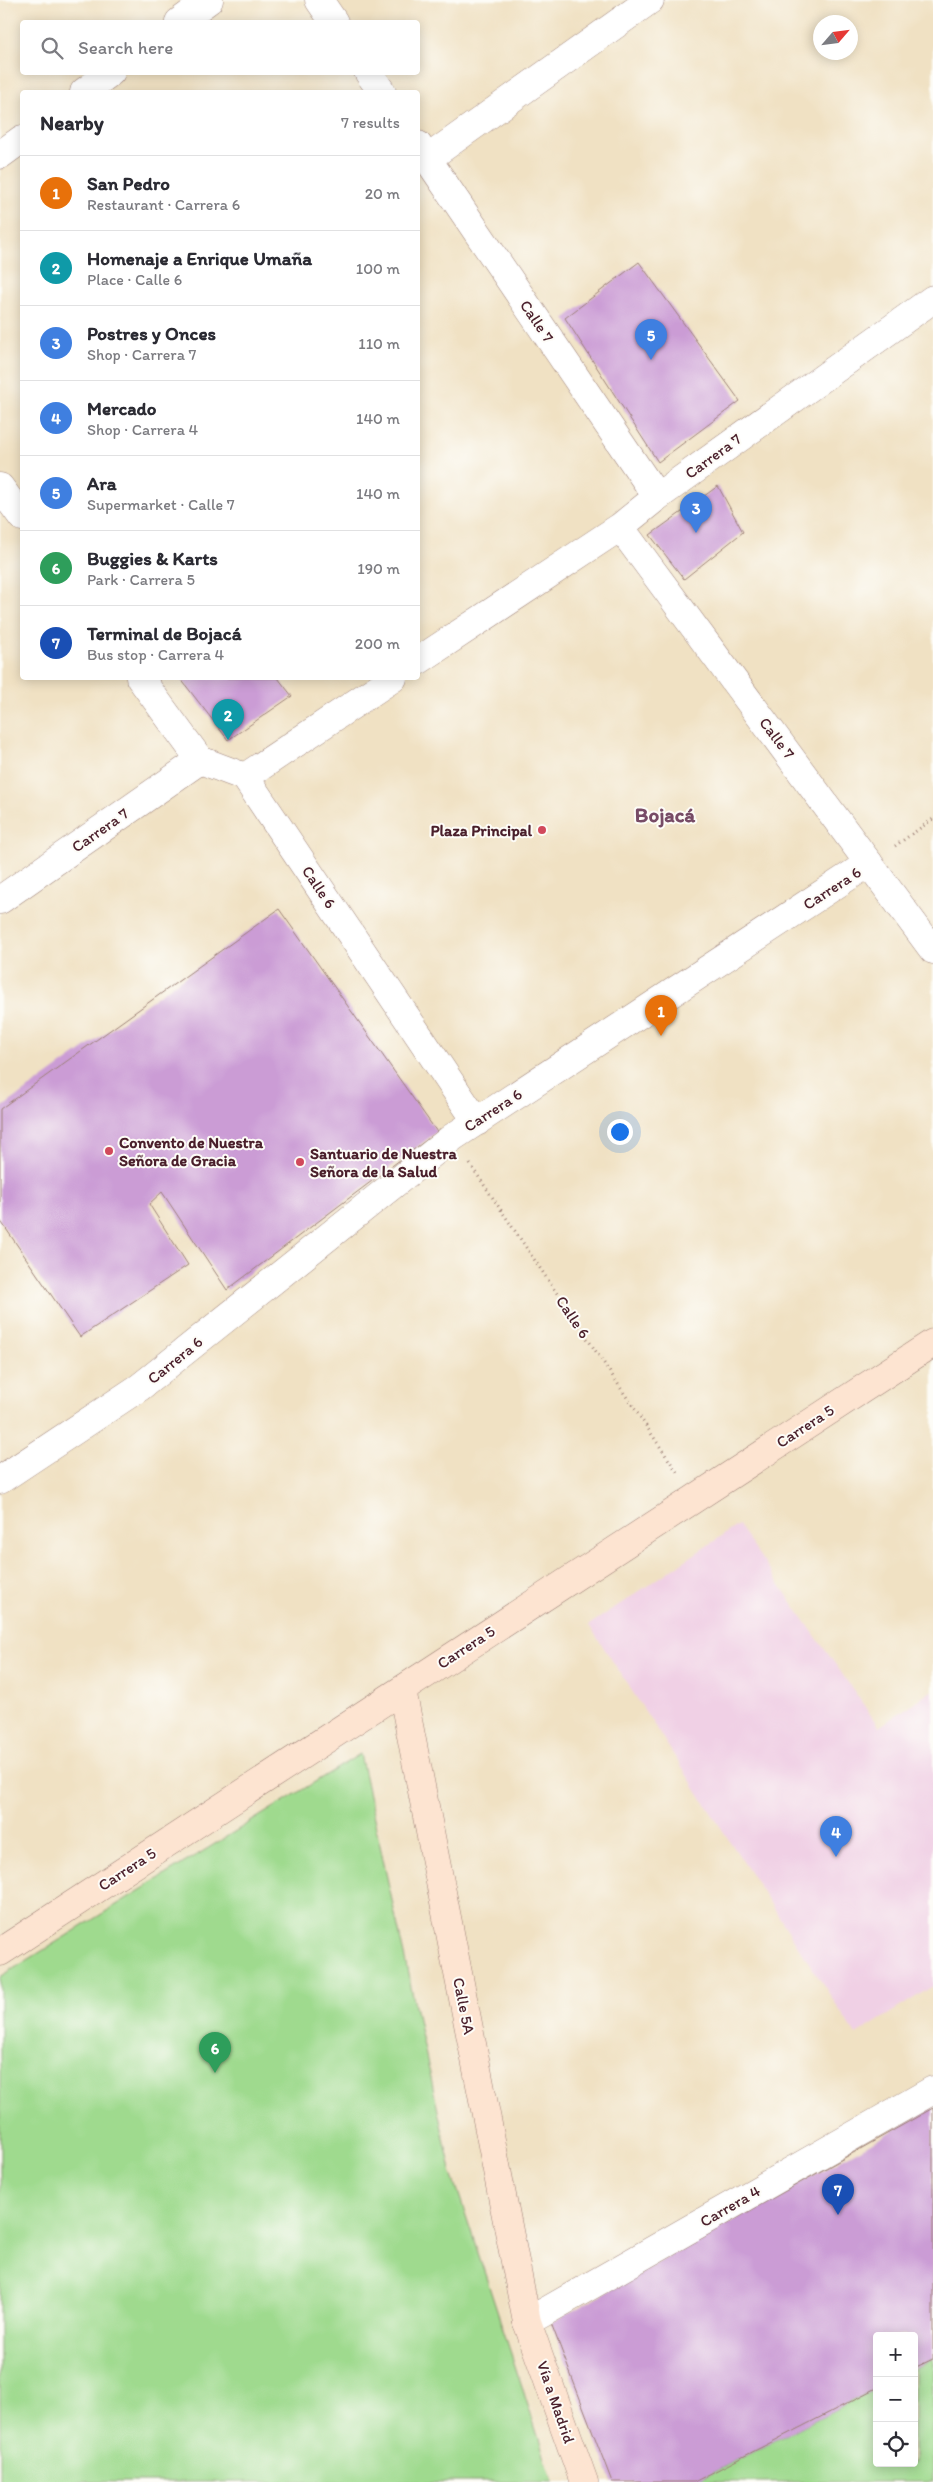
<!DOCTYPE html>
<meta charset="utf-8">
<style>
body{margin:0;font-family:Itim,sans-serif;background:#f7f7f7;color:#2b2b33}
.controls{position:absolute;right:15px;bottom:15px;display:grid;overflow:hidden;border-radius:5px;box-shadow:0 2px 12px #0003}
.controls button{width:45px;height:45px;display:grid;place-items:center;padding:0;border:0;border-bottom:1px solid #e1e1e2;background:#fff;color:#2b2b33;font:25px sans-serif}
.compass{position:absolute;left:813px;top:15px;width:45px;height:45px;border-radius:50%;background:#fff;box-shadow:0 2px 12px #0003;rotate:62deg}
.you{position:absolute;left:619px;top:1131px;width:18px;height:18px;margin:-12px;border:4px solid #fff;border-radius:50%;background:#1a73e8;box-shadow:0 0 0 8px #1a73e833}
.badge{display:grid;place-items:center;width:32px;height:32px;border-radius:50%;background:#2563eb;color:#fff;font-size:16px;font-weight:700}
.pin{position:absolute;translate:-50% -41px;filter:drop-shadow(0 1px 2px #0008)}
.pin::after{content:'';position:absolute;top:26px;width:18px;height:15px;background:inherit;clip-path:polygon(0 0,100% 0,50% 100%)}
.list{margin:0;padding:0;list-style:none}
h2{display:flex;justify-content:space-between;align-items:center;height:65px;margin:0;padding:0 20px;font-size:21px}
h2 small{font-size:16px;font-weight:400;color:#7c7c81}
.list li{display:grid;grid-template-columns:32px 1fr auto;gap:15px;align-items:center;box-sizing:border-box;height:75px;padding:0 20px;border-top:1px solid #e1e1e2}
.list b{display:block;font-size:19px;white-space:nowrap}
.list p{margin:0;font-size:16px;white-space:nowrap;color:#7c7c81}
.list em{font-size:16px;font-style:normal;color:#7c7c81}
.icon{flex:none;width:28px;height:28px;fill:none;stroke:currentColor;stroke-width:2;stroke-linecap:round;stroke-linejoin:round}
.map{position:relative;flex:none;width:933px;height:2482px;overflow:hidden}
.search{position:absolute;background:#fff;box-shadow:0 2px 12px #0003;left:20px;top:20px;width:400px;height:55px;display:flex;align-items:center;gap:12px;box-sizing:border-box;padding:0 18px;border-radius:5px;color:#7c7c81;font-size:19px}
.panel{position:absolute;background:#fff;box-shadow:0 2px 12px #0003;left:20px;top:90px;width:400px;height:590px;border-radius:5px}
.map>svg:first-child{display:block}
</style>
<div class="map">
<svg width="933" height="2482" viewBox="0 0 933 2482">
<rect width="100%" height="100%" fill="#fdfcf7"/>
<filter id="ink" filterUnits="userSpaceOnUse"><feTurbulence type="fractalNoise" baseFrequency=".02" numOctaves="2"/><feDisplacementMap in="SourceGraphic" scale="10" xChannelSelector="R" yChannelSelector="G"/><feConvolveMatrix kernelMatrix="1 2 1 2 8 2 1 2 1" color-interpolation-filters="sRGB"/></filter>
<filter id="wash" filterUnits="userSpaceOnUse"><feTurbulence type="fractalNoise" baseFrequency=".0096" numOctaves="4" result="noise"/><feDisplacementMap in="SourceGraphic" scale="20" xChannelSelector="R" yChannelSelector="G"/><feGaussianBlur stdDeviation="1.12" result="paint"/><feColorMatrix in="noise" values="0 0 0 0 0 0 0 0 0 0 0 0 0 0 0 0 0 1.4 0 .05"/><feComposite in="paint" operator="in"/></filter>
<g filter="url(#wash)">
<rect width="100%" height="100%" fill="#f0e1c3"/>
<!-- built -->
<path fill="#f0d0e5" d="M738 1525 879 1727 933 1690V1986L856 2035 589 1625Z"/>
<!-- green -->
<path fill="#9fda8e" stroke="#747c5c" d="M360 1754 451 2170 553 2482H0V1977Z
M933 2359V2482H694L877 2388V2463H914V2368Z"/>
<g id="blocks">
<!-- building -->
<path fill="#cb9cd5" d="M639 262 740 401 658 462 565 318Z
M718 486 743 532 684 579 650 535Z
M180 678H278L292 696 228 740Z
M279 909 437 1132 227 1290 162 1192 149 1204 188 1265 80 1337 0 1220V1109Z
M933 2108V2359L914 2368V2336H877V2388L694 2482H612L551 2323Z"/>
</g>
</g>
<g filter="url(#ink)">
<use href="#blocks" fill-opacity="0" stroke="#9d8077" stroke-width="1"/>
<g fill="none" stroke-linecap="round" stroke-linejoin="round">
<defs>
<path id="street" d="M319 0 334 22
M179 22 209 0
M368 72 382 92
M84 92 111 72
M418 145 657 497
M0 155 22 139
M427 159 650 0
M0 487 22 517
M620 527 933 950
M418 661 620 527 657 497 933 299
M140 678 200 760 245 777 477 1122
M245 777 393 678
M0 900 200 760
M0 1480 140 1387 453 1137 869 863
M527 2322 933 2090"/>
<path id="secondary" d="M402 1690 527 2322 584 2482
M0 1952 933 1343"/>
</defs>
<!-- street casing -->
<use href="#street" stroke="#9d8077" stroke-width="29"/>
<!-- secondary casing -->
<use href="#secondary" stroke="#9d8077" stroke-width="29"/>
<!-- path -->
<path stroke="#9d8077" stroke-width="3" stroke-dasharray="1 4" stroke-linecap="butt" d="M895 846 933 819
M470 1164 677 1472"/>
<!-- street -->
<use href="#street" stroke="#fff" stroke-width="28"/>
<!-- secondary -->
<use href="#secondary" stroke="#fde4d1" stroke-width="28"/>
</g>
</g>
<!-- markers -->
<g fill="#d1495b" stroke="#fdfcf7" stroke-width="2">
<circle cx="542" cy="830" r="5"/>
<circle cx="109" cy="1151" r="5"/>
<circle cx="300" cy="1162" r="5"/>
</g>
<g text-anchor="middle" dominant-baseline="central" stroke-width="4" stroke-linejoin="round" paint-order="stroke">
<!-- street labels -->
<g font-size="16" fill="#4a1f2b" stroke="#fdfcf7">
<text transform="translate(537 321) rotate(56)">Calle 7</text>
<text transform="translate(713 456) rotate(-36)">Carrera 7</text>
<text transform="translate(777 738) rotate(53)">Calle 7</text>
<text transform="translate(100 830) rotate(-35)">Carrera 7</text>
<text transform="translate(319 887) rotate(56)">Calle 6</text>
<text transform="translate(832 888) rotate(-33)">Carrera 6</text>
<text transform="translate(493 1110) rotate(-33)">Carrera 6</text>
<text transform="translate(573 1317) rotate(56)">Calle 6</text>
<text transform="translate(175 1360) rotate(-39)">Carrera 6</text>
<text transform="translate(805 1426) rotate(-33)">Carrera 5</text>
<text transform="translate(466 1647) rotate(-33)">Carrera 5</text>
<text transform="translate(127 1869) rotate(-33)">Carrera 5</text>
<text transform="translate(464 2006) rotate(79)">Calle 5A</text>
<text transform="translate(730 2206) rotate(-30)">Carrera 4</text>
<text transform="translate(556 2402) rotate(71)">Vía a Madrid</text>
</g>
<!-- poi labels -->
<g font-size="16" font-weight="bold" fill="#4a1f2b" stroke="#fdfcf7" text-anchor="start">
<text x="532" y="830" text-anchor="end">Plaza Principal</text>
<text x="119" y="1142">Convento de Nuestra<tspan x="119" dy="18">Señora de Gracia</tspan></text>
<text x="310" y="1153">Santuario de Nuestra<tspan x="310" dy="18">Señora de la Salud</tspan></text>
</g>
<!-- district labels -->
<g font-size="21" font-weight="bold" fill="#774b66" stroke="#fdfcf7">
<text x="665" y="814">Bojacá</text>
</g>
</g>
</svg>
<div class="controls">
<button>+</button>
<button>−</button>
<button><svg class="icon" aria-label="locate" viewBox="0 0 24 24"><circle cx="12" cy="12" r="6"/><path d="M12 2v4M12 18v4M2 12h4M18 12h4"/></svg></button>
</div>
<svg class="compass" viewBox="-18 -18 36 36"><path d="M0-13l5 13h-10z" fill="#e53935"/><path d="M0 13l5-13h-10z" fill="#7c7c81"/></svg>
<div class="you"></div>
<div class="pin badge" style="left:661px;top:1036px;background:#e8710a">1</div>
<div class="pin badge" style="left:228px;top:740px;background:#0f9aa8">2</div>
<div class="pin badge" style="left:696px;top:533px;background:#3f7fe0">3</div>
<div class="pin badge" style="left:836px;top:1857px;background:#3f7fe0">4</div>
<div class="pin badge" style="left:651px;top:360px;background:#3f7fe0">5</div>
<div class="pin badge" style="left:215px;top:2073px;background:#2e9e5b">6</div>
<div class="pin badge" style="left:838px;top:2215px;background:#1a4fb4">7</div>
<div class="search"><svg class="icon" aria-label="search" viewBox="0 0 24 24"><circle cx="10" cy="10" r="6"/><path d="M15 15l6 6"/></svg>Search here</div>
<section class="panel">
<h2>Nearby<small>7 results</small></h2>
<ul class="list">
<li><span class="badge" style="background:#e8710a">1</span><div><b>San Pedro</b><p>Restaurant · Carrera 6</p></div><em>20 m</em></li>
<li><span class="badge" style="background:#0f9aa8">2</span><div><b>Homenaje a Enrique Umaña</b><p>Place · Calle 6</p></div><em>100 m</em></li>
<li><span class="badge" style="background:#3f7fe0">3</span><div><b>Postres y Onces</b><p>Shop · Carrera 7</p></div><em>110 m</em></li>
<li><span class="badge" style="background:#3f7fe0">4</span><div><b>Mercado</b><p>Shop · Carrera 4</p></div><em>140 m</em></li>
<li><span class="badge" style="background:#3f7fe0">5</span><div><b>Ara</b><p>Supermarket · Calle 7</p></div><em>140 m</em></li>
<li><span class="badge" style="background:#2e9e5b">6</span><div><b>Buggies &amp; Karts</b><p>Park · Carrera 5</p></div><em>190 m</em></li>
<li><span class="badge" style="background:#1a4fb4">7</span><div><b>Terminal de Bojacá</b><p>Bus stop · Carrera 4</p></div><em>200 m</em></li>
</ul>
</section>
</div>
